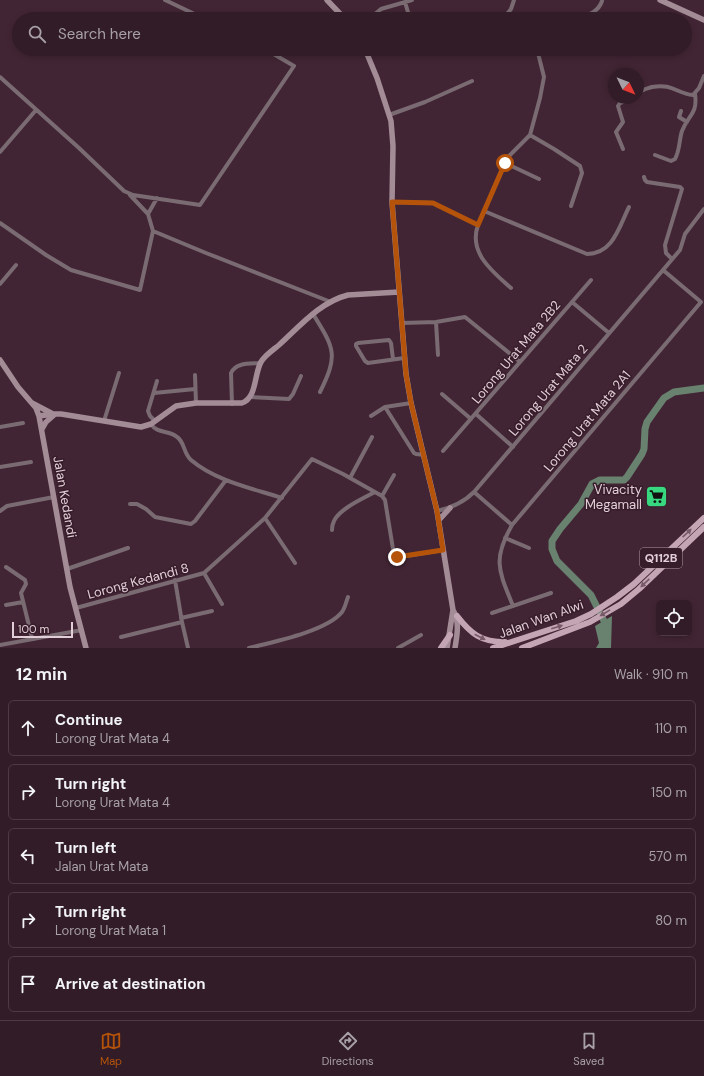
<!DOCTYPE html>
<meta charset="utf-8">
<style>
body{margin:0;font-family:"DM Sans",sans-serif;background:#3a252f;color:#f1f3f6}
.controls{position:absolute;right:12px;bottom:12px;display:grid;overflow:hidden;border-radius:6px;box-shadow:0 2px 6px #0003}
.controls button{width:36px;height:36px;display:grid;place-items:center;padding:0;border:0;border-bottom:1px solid #4d3a44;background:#321c27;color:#f1f3f6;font:20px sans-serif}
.compass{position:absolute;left:608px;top:68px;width:36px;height:36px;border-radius:50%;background:#321c27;box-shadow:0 2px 6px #0003;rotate:133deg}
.scale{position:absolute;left:12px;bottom:10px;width:61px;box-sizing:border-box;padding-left:4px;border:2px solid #e2ced7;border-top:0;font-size:11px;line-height:14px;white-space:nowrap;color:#e2ced7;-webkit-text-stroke:3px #371c2a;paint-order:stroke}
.stop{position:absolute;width:12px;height:12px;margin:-9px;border:3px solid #b45309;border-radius:50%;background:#fff}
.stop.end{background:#b45309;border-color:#fff;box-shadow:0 1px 4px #0008}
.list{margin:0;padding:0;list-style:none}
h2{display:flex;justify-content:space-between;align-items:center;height:52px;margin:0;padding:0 16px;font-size:17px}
h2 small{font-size:13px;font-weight:400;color:#a8a1a7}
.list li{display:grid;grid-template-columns:26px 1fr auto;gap:12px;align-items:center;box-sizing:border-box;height:56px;margin:0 8px 8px;padding:0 8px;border:1px solid #4d3a44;border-radius:6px}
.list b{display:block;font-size:15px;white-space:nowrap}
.list p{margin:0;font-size:13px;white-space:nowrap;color:#a8a1a7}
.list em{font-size:13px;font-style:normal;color:#a8a1a7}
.icon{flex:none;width:22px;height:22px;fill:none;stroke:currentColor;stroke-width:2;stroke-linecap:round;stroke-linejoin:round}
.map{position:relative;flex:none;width:704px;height:648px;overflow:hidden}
.search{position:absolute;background:#321c27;box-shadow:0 2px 6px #0003;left:12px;right:12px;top:12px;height:44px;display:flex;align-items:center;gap:10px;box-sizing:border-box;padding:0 14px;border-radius:22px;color:#a8a1a7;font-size:15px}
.sheet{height:372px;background:#321c27}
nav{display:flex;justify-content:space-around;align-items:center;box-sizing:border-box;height:56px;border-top:1px solid #4d3a44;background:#321c27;font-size:11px;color:#a8a1a7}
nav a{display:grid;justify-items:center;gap:2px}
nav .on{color:#b45309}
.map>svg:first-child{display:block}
</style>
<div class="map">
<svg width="704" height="648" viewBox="0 0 704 648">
<rect width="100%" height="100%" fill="#422534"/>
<!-- water -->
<path fill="#68826f" d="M612 616 611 648H596L599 643 595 626Z"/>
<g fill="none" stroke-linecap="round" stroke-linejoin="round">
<!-- river -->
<path stroke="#68826f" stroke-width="7" d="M605 648 607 627 591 595 557 561 552 549V541L560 529 581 504 592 484 600 480H624L627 477 642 454 644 449 645 429 647 422 664 398 674 392 704 388"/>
<!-- street -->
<path stroke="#7a6b72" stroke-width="4" d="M165 0 205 19
M405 2 410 19
M369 19 381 9 412 0
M503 19 511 9 514 0
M576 19C587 15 598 13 602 1
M406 50 408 49
M0 77 79 148 124 191 133 195 200 205 294 66 265 49
M639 77 641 91
M638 94C642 89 646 89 652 87 673 83 677 94 693 95L699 88 704 76
M681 111 679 117 687 122
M389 115 425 102 472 81
M530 135 554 149 580 166 582 173 571 206
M623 149 616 132 623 122 618 106 620 103 634 98
M0 152 36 110
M655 155 671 161 675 159C680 150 679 140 682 131 688 115 698 114 695 94
M505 163 539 179
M644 177 645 180 647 182 680 187 682 189 665 245 666 253 672 259
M392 202 433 203 478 225 507 158 530 135 540 98 544 77 537 49
M484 211 587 254C613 254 619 227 629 207
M148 214 157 198
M0 223 46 255 71 270 140 290 153 231 148 214 130 195
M478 225C468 253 493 272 511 288
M153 231 206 253 331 302
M0 284 16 265
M572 302 591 280
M313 314C334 348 339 354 320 392
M436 322 438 355
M402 323 436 322 465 317 519 361
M393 359 391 343 389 340 358 343 356 344V346L365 361 368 363 404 358
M195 375 196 403
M154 393 195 389
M442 394 471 419
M250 397 289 399 293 394 301 376
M232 404 231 373C236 362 250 364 261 363
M385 407 414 453 416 454 424 455
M476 414 513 447
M371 416 385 407 411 403
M104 421 119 373
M155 421 150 416 148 411 157 381
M151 424C157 434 169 430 177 437 185 442 183 453 191 460 216 481 251 488 282 498
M0 427 23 423
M443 451 572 302 609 333
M0 467 31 462
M350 478 372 437
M474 492 512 525
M382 496 394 475
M130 504H137L146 509 155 517 191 524 195 521 226 480
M0 511 7 506 54 497
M437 511C451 508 464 502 474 492L680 250 685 234 704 209
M265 518 295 563
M332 530C332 527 333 523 334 521 339 509 364 498 375 492
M505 538 529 548
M6 567 25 580 26 584 21 593 32 638
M67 569 128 548
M204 573 222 604
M175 580 182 622
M6 605 23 602
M513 606C499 571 492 560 512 525L701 302 663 270
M76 608 204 573 265 518 312 459 343 474 382 496 385 500 394 555 397 557H400L443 550
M492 613 551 593
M181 618 212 611
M121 637 182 622 188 648
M0 645 82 630
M249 648C273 642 327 631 342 612 345 608 346 602 348 597
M398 648 421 635"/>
<!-- secondary -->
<path stroke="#a48c97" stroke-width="5.5" d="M327 0 345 19
M660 0 704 20
M365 49 377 78 391 121 393 146 392 202 406 374 411 403 437 511 453 610C460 622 457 635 455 648
M0 360 18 387 36 408 39 416 70 587 86 648
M32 403 53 414
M39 416 53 414H61L141 427 151 424 176 406 196 403H242C257 398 254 374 261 362 264 356 273 350 279 345 299 327 320 302 348 295L399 292
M42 429 46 422 54 415
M439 520 450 508
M447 648 453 610"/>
<!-- primary -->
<path stroke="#c4a5b4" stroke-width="6" d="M457 616C471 634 481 642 505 642
M441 648 450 635
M493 648 576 621 591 614 617 597 634 584 704 518
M522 648 590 622 621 604 639 589 704 527"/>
</g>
<!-- one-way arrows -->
<defs><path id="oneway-solid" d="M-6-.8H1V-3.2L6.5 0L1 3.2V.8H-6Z"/></defs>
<g fill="#765a68">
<use href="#oneway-solid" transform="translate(687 533) rotate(-43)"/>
<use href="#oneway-solid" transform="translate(645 583) rotate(137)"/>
<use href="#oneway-solid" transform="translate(605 613) rotate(149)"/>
<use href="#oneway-solid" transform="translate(557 627) rotate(-18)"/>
<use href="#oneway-solid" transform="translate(480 637) rotate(27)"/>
</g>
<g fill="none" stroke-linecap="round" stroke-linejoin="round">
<!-- route -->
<path stroke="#b45309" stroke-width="5" d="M397 557 443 550 437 511 411 403 406 374 392 202 433 203 478 225 505 163"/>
</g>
<!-- icons -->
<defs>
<symbol id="supermarket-square" viewBox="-11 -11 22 22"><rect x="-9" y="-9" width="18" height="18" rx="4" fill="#38d880" stroke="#371c2a"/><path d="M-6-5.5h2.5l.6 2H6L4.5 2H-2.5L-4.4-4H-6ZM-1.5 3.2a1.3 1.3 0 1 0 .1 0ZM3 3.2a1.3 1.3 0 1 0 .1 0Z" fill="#111"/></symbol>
</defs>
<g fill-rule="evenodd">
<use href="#supermarket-square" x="644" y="484" width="25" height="25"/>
</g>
<g text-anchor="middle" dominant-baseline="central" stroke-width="3" stroke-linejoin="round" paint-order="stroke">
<!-- shield labels -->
<rect fill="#371c2a" stroke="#af99a3" stroke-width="1" x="640" y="548" width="42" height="20" rx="3"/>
<g font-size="12" font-weight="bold" fill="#e2ced7">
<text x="661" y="558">Q112B</text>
</g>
<!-- street labels -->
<g font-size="13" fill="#e2ced7" stroke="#371c2a">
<text transform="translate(516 352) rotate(-50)">Lorong Urat Mata 2B2</text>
<text transform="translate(548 390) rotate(-50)">Lorong Urat Mata 2</text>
<text transform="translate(587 421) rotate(-50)">Lorong Urat Mata 2A1</text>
<text transform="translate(65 497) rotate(80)">Jalan Kedandi</text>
<text transform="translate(138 581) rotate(-15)">Lorong Kedandi 8</text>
<text transform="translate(541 619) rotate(-20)">Jalan Wan Alwi</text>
</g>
<!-- poi labels -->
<g font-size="13" fill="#e2ced7" stroke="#371c2a" text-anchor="end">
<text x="642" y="489">Vivacity<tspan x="642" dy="15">Megamall</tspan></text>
</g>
</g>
</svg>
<div class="controls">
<button><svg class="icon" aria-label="locate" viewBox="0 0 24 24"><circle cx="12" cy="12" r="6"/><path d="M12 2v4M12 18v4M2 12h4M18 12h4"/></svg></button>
</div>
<svg class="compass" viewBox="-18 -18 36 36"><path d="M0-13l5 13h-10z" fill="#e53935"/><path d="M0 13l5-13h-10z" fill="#a8a1a7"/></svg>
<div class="scale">100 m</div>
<div class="stop" style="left:505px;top:163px"></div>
<div class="stop end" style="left:397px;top:557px"></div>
<div class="search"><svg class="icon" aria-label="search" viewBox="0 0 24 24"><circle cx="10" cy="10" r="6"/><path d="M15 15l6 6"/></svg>Search here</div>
</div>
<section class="sheet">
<h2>12 min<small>Walk · 910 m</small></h2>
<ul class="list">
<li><svg class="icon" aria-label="ahead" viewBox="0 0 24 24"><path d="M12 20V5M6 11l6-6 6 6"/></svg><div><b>Continue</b><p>Lorong Urat Mata 4</p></div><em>110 m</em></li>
<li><svg class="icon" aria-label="right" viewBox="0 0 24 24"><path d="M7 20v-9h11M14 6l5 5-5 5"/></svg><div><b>Turn right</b><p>Lorong Urat Mata 4</p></div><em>150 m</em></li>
<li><svg class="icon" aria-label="left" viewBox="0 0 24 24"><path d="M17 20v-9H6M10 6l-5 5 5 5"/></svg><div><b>Turn left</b><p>Jalan Urat Mata</p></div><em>570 m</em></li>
<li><svg class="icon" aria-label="right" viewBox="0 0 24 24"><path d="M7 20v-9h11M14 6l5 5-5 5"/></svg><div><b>Turn right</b><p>Lorong Urat Mata 1</p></div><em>80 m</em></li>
<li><svg class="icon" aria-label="arrive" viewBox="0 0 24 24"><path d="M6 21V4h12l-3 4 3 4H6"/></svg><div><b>Arrive at destination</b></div></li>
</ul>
</section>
<nav>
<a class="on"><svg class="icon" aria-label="map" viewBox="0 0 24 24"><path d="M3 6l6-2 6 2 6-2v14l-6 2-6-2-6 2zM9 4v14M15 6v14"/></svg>Map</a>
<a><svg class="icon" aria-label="directions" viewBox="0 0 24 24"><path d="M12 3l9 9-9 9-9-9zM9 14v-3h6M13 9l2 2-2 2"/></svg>Directions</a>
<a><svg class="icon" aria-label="saved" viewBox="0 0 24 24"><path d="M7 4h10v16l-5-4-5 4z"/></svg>Saved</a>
</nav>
